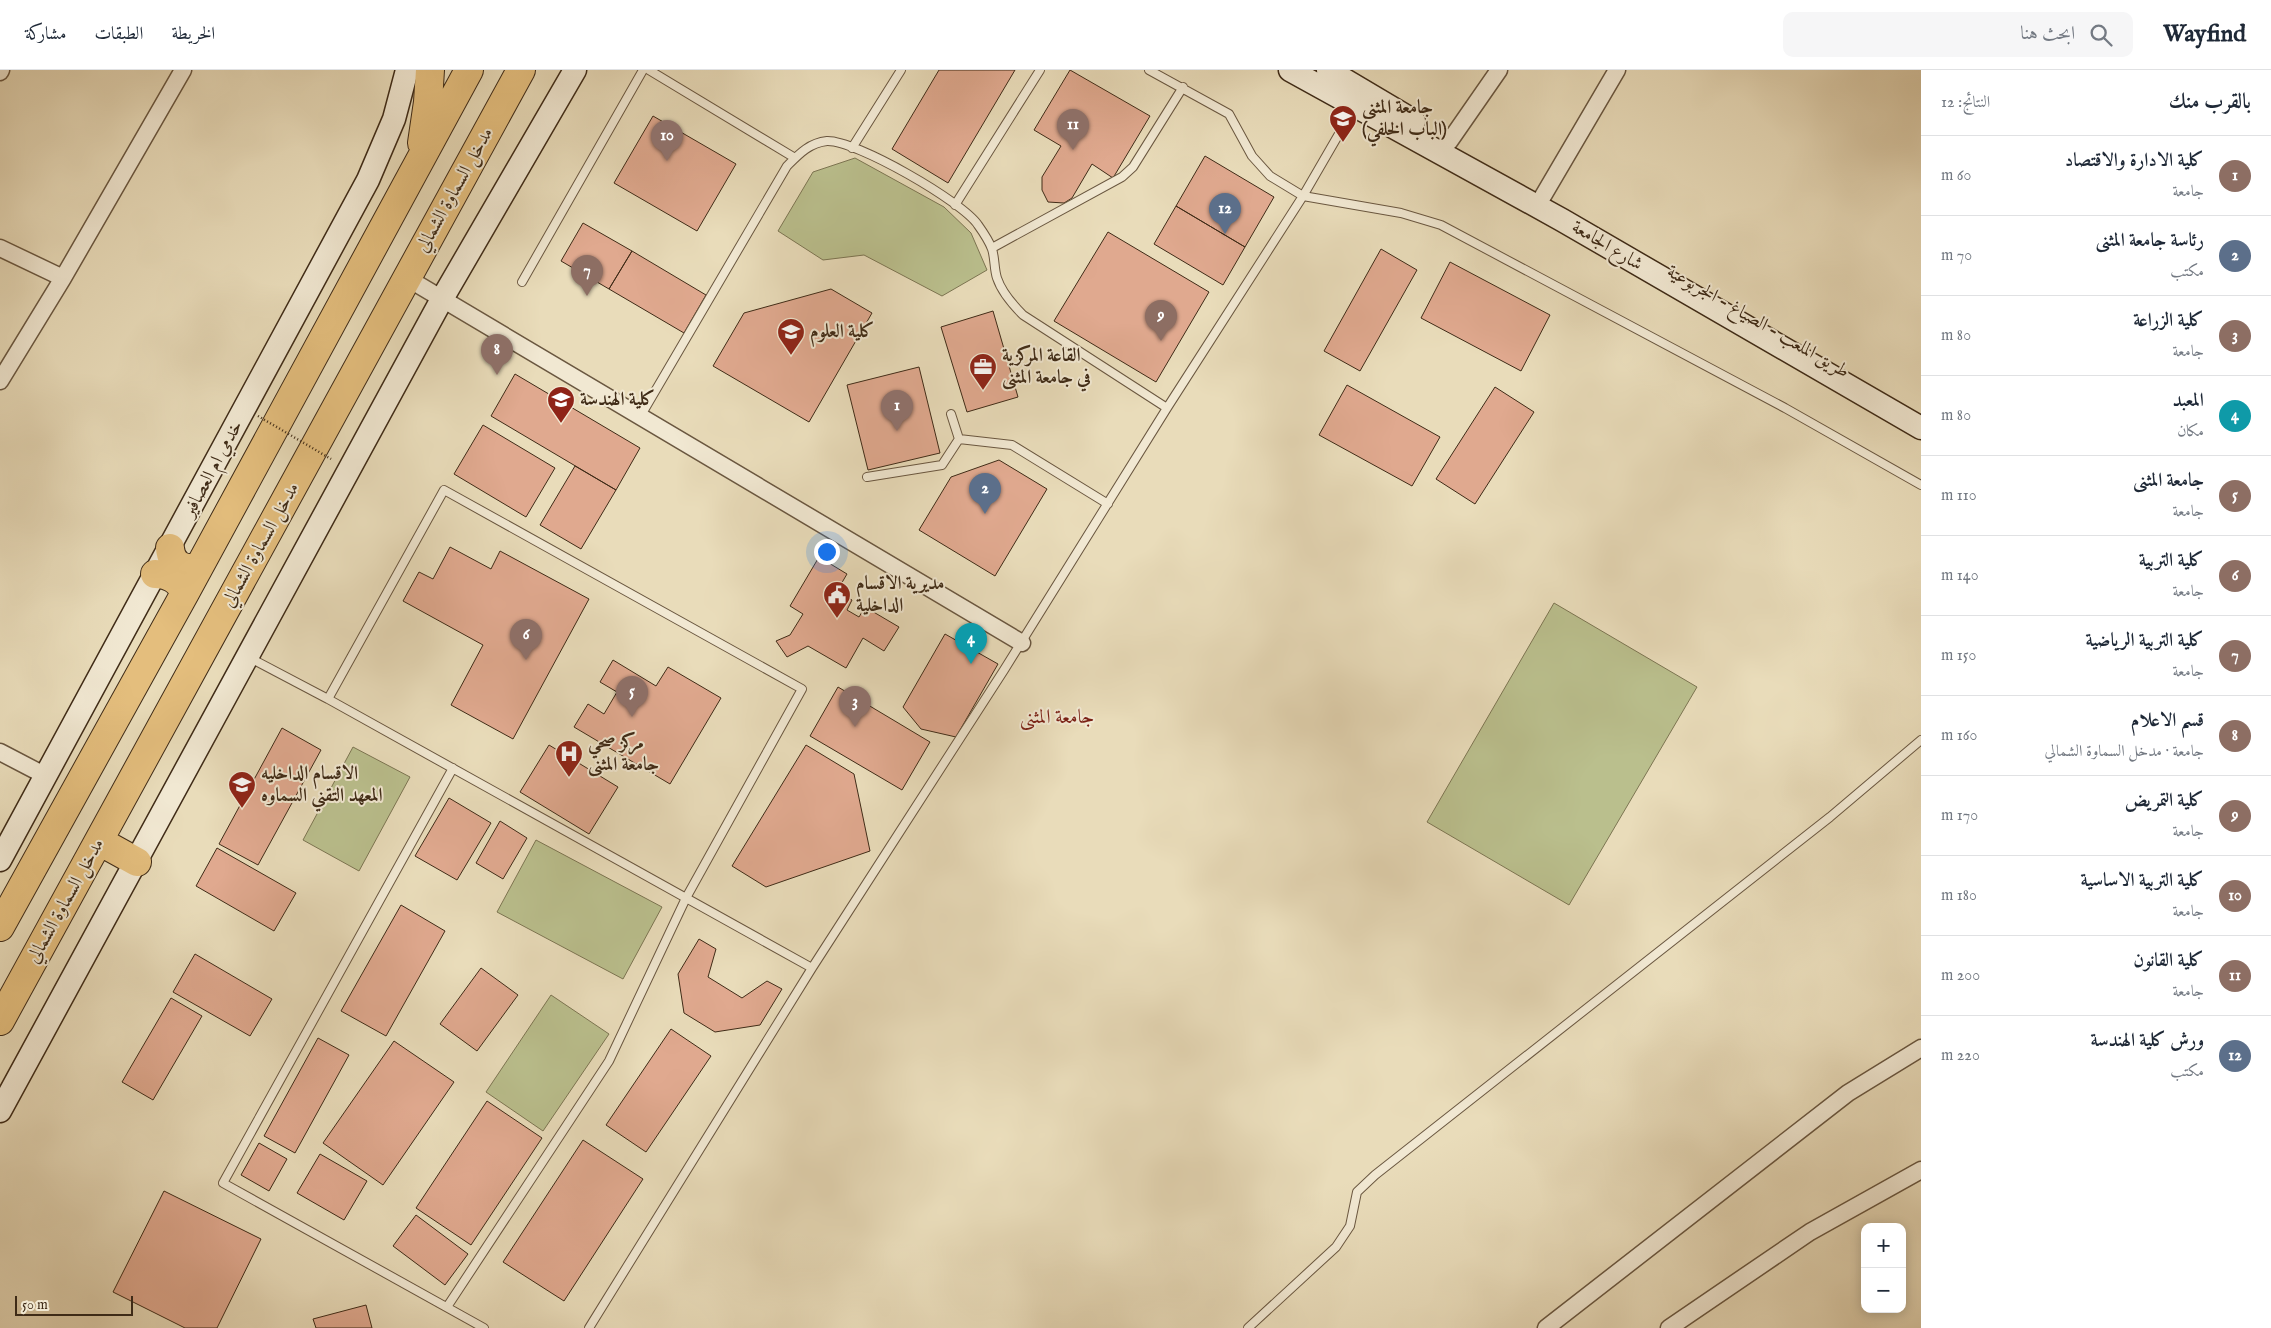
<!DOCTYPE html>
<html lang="ar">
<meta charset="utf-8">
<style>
body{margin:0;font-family:"IM FELL English",Amiri,serif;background:#f6f6f7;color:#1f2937;direction:rtl}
.controls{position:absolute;right:15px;bottom:15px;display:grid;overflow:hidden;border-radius:10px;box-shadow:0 2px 12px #0003}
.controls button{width:45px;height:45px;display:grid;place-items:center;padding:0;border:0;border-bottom:1px solid #e0e1e3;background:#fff;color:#1f2937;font:25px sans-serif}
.scale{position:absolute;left:15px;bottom:12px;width:118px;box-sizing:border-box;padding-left:5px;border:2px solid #3f2b17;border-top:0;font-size:14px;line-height:18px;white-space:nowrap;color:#3f2b17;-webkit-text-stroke:4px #f1e8d2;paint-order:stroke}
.you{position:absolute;left:826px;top:481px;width:18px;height:18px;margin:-12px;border:4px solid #fff;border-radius:50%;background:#1a73e8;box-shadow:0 0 0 8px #1a73e833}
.badge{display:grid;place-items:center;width:32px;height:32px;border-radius:50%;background:#8f2418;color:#fff;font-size:16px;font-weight:700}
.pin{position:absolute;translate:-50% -41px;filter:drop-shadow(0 1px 2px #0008)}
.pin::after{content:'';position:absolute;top:26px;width:18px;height:15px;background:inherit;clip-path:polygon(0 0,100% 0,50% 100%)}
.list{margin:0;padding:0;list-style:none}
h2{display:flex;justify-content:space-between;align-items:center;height:65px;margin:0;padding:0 20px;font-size:21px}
h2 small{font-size:16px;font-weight:400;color:#747a83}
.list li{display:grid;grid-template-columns:32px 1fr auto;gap:15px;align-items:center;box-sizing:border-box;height:80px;padding:0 20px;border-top:1px solid #e0e1e3}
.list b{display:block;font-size:19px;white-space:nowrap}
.list p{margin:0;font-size:16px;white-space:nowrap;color:#747a83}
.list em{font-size:16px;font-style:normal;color:#747a83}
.icon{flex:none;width:28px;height:28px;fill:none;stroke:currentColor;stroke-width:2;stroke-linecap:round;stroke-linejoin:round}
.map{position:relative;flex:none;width:1921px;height:1258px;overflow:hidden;direction:ltr}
header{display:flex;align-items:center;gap:30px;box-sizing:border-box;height:70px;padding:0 25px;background:#fff;border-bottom:1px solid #e0e1e3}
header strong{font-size:24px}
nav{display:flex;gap:28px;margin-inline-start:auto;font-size:18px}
.search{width:350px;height:45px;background:#f6f6f7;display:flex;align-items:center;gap:12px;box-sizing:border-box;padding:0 18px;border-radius:10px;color:#747a83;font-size:19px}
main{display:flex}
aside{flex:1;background:#fff}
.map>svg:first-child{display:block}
</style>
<header>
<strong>Wayfind</strong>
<div class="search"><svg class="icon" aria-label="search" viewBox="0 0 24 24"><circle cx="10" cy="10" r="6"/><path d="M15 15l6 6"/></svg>ابحث هنا</div>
<nav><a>الخريطة</a><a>الطبقات</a><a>مشاركة</a></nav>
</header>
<main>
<aside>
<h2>بالقرب منك<small>النتائج: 12</small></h2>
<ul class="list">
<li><span class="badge" style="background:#8d6e63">1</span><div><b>كلية الادارة والاقتصاد</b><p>جامعة</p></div><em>60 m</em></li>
<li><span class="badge" style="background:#5c6f8a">2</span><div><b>رئاسة جامعة المثنى</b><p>مكتب</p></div><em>70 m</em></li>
<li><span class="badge" style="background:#8d6e63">3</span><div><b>كلية الزراعة</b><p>جامعة</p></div><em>80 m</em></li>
<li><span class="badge" style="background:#0f9aa8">4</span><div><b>المعبد</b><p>مكان</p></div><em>80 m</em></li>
<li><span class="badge" style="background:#8d6e63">5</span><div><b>جامعة المثنى</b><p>جامعة</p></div><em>110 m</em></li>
<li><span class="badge" style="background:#8d6e63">6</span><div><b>كلية التربية</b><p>جامعة</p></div><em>140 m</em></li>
<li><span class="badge" style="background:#8d6e63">7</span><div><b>كلية التربية الرياضية</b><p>جامعة</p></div><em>150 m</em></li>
<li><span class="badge" style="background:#8d6e63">8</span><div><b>قسم الاعلام</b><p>جامعة · مدخل السماوة الشمالي</p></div><em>160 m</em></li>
<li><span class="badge" style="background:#8d6e63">9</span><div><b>كلية التمريض</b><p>جامعة</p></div><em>170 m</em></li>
<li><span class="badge" style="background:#8d6e63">10</span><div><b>كلية التربية الاساسية</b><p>جامعة</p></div><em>180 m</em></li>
<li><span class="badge" style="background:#8d6e63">11</span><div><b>كلية القانون</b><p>جامعة</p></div><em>200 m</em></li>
<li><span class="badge" style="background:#5c6f8a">12</span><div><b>ورش كلية الهندسة</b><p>مكتب</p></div><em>220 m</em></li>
</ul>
</aside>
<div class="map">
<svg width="1921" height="1258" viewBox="0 0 1921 1258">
<rect width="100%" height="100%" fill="#e9dcba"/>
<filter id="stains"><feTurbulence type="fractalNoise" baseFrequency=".004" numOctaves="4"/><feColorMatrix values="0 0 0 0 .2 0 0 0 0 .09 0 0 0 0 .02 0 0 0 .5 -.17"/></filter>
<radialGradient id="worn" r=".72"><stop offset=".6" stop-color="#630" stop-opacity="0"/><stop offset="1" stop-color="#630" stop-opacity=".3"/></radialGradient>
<!-- green -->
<path fill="#babf8d" stroke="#7c7552" d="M855 88 944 137 971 163 987 200 942 226 864 185 823 190 778 161 813 102Z
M1554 533 1697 617 1569 835 1427 752Z
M353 677 410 707 359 801 303 770Z
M536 770 662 837 623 909 497 842Z
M551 925 609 964 543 1061 486 1022Z"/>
<!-- building -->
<path fill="#e0a98f" stroke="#3f2b17" d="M939 0H1015L948 113 892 79Z
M1070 0 1150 46 1113 108 1092 94 1072 128 1064 133 1048 132 1042 120V107L1061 76 1034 60Z
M653 46 736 94 697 161 614 113Z
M1205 86 1274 127 1245 177 1176 136Z
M1176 136 1245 177 1223 215 1154 174Z
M583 153 632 181 609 219 561 191Z
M1108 162 1209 222 1156 312 1054 251Z
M1381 179 1417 200 1360 301 1324 281Z
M632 181 706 225 684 263 609 219Z
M1450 192 1550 245 1521 301 1421 248Z
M831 219 872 243 809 352 713 296 744 243Z
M993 241 1018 327 967 342 941 257Z
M919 297 940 383 868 400 847 315Z
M515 304 640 378 616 420 491 346Z
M1347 315 1440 367 1412 416 1319 365Z
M1495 317 1534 342 1475 434 1436 409Z
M483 355 555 398 526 447 454 404Z
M999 390 1047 419 995 506 919 460 951 407Z
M575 396 616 420 581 479 540 455Z
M450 477 491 499 500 481 589 529 513 669 451 635 483 575 403 531 419 502 433 509Z
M819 487 847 504 837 521 852 530 847 540 859 547 865 537 899 557 884 581 863 568 846 598 808 576 787 587 776 571 790 565 803 544 790 536Z
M945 564 998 594 956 667 921 659 903 637Z
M613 590 656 616 668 597 721 628 670 714 574 657 588 634 604 644 617 622 600 612Z
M838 617 930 672 902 720 810 666Z
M282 658 321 680 258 795 219 774Z
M549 675 618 717 589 764 520 722Z
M806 675 854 704 870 781 766 817 732 796Z
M449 728 491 753 457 810 415 786Z
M500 751 527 768 503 809 476 793Z
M217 778 296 823 274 861 196 816Z
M401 835 445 861 386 966 341 941Z
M699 869 716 879 708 907 742 928 767 911 782 919 760 955 715 962 684 943 678 904Z
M195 884 272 929 250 966 173 922Z
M481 898 518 925 477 981 440 954Z
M171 928 202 946 153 1030 122 1012Z
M671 959 711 986 646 1082 606 1055Z
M318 968 349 985 295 1083 264 1066Z
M394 971 454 1012 383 1115 323 1073Z
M487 1031 542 1068 471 1175 416 1138Z
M583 1070 643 1109 564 1231 503 1192Z
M259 1073 287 1089 269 1121 241 1105Z
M320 1084 367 1111 344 1150 297 1123Z
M164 1121 261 1169 217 1258H185L113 1222Z
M416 1145 468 1184 445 1215 393 1176Z
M366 1235 372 1258H316L313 1249Z"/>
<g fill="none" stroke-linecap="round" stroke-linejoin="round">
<defs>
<path id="lane" d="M649 0 795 88
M1149 0 1229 44 1252 86 1270 106 1303 126 1401 143 1441 155 1785 338 1921 415
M852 78 901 0
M955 135 1040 0
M992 178 1122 107 1133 97 1183 17
M522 212 643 0
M640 347 787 96C799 84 809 73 827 71 856 70 963 132 978 155 983 162 989 171 992 179 995 188 994 199 997 208 1002 223 1013 235 1023 245L1167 338
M959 369 1012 375 1108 434
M867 407 942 395 959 369 951 344
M250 588 328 629 812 898
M328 629 444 420 802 619 686 828 609 991 447 1237
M453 698 223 1113 484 1258
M589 1258 812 898 1004 600 1167 338 1303 126 1354 38
M1248 1258 1336 1177 1350 1156 1357 1122 1375 1105 1830 747 1921 670"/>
<path id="street" d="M0 2 1 0
M1449 72 1499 0
M1543 126 1617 0
M0 178 63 208
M407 208 1022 573
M0 311 63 208 183 0
M0 682 46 706
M1546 1258 1848 1023 1921 978
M1669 1258 1810 1162 1921 1100"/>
<path id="secondary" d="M1290 0 1562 150 1921 358
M1328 0 1414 51
M0 790 368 110 394 49 407 0
M0 1041 442 229 575 0"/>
<path id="highway" d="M422 73 428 32 430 0
M170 478C171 494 185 502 199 496
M155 504C169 504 179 510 185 523
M99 771 137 792
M0 857 185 523 469 0
M0 951 521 0"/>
</defs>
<!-- lane casing -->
<use href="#lane" stroke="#6a5740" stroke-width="10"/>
<!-- street casing -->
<use href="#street" stroke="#6a5740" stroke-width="19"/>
<!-- secondary casing -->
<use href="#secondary" stroke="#3f2b17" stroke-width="25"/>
<!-- highway casing -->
<use href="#highway" stroke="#3f2b17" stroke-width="30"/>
<!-- lane -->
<use href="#lane" stroke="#f1e8d2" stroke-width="8"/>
<!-- street -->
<use href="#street" stroke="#f1e8d2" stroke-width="16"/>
<!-- secondary -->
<use href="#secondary" stroke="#f1e8d2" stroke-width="22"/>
<!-- highway -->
<use href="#highway" stroke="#e4be7d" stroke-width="28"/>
<!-- path-bridge -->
<path stroke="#3f2b17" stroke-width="2.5" stroke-dasharray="1 2.5" stroke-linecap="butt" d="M258 346 331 389"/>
</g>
<!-- icons -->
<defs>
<symbol id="school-pin" viewBox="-11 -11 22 30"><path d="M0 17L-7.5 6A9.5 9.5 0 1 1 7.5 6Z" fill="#8f2418" stroke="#f1e8d2"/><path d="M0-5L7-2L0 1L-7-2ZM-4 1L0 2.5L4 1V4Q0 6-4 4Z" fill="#fff"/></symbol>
<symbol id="university-pin" viewBox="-11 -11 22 30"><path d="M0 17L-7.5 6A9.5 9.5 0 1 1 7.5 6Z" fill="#8f2418" stroke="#f1e8d2"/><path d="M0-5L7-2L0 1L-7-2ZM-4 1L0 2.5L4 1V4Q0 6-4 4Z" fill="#fff"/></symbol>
<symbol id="office-pin" viewBox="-11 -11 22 30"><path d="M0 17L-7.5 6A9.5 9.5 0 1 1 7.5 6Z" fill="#8f2418" stroke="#f1e8d2"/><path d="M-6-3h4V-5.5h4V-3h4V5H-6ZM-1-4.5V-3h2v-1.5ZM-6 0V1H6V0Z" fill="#fff"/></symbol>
<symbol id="civic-pin" viewBox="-11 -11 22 30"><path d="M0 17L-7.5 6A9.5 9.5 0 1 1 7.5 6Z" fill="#8f2418" stroke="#f1e8d2"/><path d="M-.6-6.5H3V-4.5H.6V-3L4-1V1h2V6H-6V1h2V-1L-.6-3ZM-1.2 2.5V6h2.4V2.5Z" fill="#fff"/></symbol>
<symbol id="hospital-pin" viewBox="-11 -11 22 30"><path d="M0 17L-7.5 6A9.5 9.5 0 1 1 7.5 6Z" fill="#8f2418" stroke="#f1e8d2"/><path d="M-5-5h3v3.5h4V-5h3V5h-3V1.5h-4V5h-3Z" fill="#fff"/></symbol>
</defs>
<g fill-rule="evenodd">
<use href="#school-pin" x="1327" y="33" width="32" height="43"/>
<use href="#university-pin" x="775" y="246" width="32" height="43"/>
<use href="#office-pin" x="967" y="281" width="32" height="43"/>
<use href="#university-pin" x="545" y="314" width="32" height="43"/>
<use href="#civic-pin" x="821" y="509" width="32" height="43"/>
<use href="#hospital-pin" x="553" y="668" width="32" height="43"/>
<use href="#university-pin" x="226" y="699" width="32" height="43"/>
</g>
<g text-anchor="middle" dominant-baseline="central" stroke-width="4" stroke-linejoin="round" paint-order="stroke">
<!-- poi labels -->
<g font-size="19" font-weight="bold" fill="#3f2b17" stroke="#f1e8d2" text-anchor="start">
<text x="1362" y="38">جامعة المثنى<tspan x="1362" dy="22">(الباب الخلفي)</tspan></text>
<text x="810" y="262">كلية العلوم</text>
<text x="1002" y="286">القاعة المركزية<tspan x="1002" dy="22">في جامعة المثنى</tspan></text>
<text x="580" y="330">كلية الهندسة</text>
<text x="856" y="514">مديرية الاقسام<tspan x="856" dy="22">الداخلية</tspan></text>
<text x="588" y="673">مركز صحي<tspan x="588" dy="22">جامعة المثنى</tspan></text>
<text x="261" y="704">الاقسام الداخليه<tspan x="261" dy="22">المعهد التقني السماوه</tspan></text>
</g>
<!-- street labels -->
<g font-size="19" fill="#3f2b17" stroke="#f1e8d2">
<text transform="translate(455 120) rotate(-61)">مدخل السماوة الشمالي</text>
<text transform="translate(1607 176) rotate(31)">شارع الجامعة</text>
<text transform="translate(1758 252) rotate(30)">طريق الملعب - الصياغ - الجربوعية</text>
<text transform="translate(213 399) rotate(-62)">خدمي ام العصافير</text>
<text transform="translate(261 475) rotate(-61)">مدخل السماوة الشمالي</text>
<text transform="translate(66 831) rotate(-61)">مدخل السماوة الشمالي</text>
</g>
<!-- neighbourhood labels -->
<g font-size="20" fill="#7a1f14" stroke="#f1e8d2">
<text x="1057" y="647">جامعة المثنى</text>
</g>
</g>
<rect width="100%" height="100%" filter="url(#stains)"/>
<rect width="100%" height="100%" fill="url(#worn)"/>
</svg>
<div class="controls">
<button>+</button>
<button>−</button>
</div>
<div class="scale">50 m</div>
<div class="you"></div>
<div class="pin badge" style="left:897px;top:361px;background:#8d6e63">1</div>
<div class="pin badge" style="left:985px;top:444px;background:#5c6f8a">2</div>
<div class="pin badge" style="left:855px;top:657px;background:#8d6e63">3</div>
<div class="pin badge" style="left:971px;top:594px;background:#0f9aa8">4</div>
<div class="pin badge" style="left:632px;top:647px;background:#8d6e63">5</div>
<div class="pin badge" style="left:526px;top:590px;background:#8d6e63">6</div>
<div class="pin badge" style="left:587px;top:226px;background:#8d6e63">7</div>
<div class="pin badge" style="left:497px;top:305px;background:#8d6e63">8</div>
<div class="pin badge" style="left:1161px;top:271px;background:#8d6e63">9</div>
<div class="pin badge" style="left:667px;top:91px;background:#8d6e63">10</div>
<div class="pin badge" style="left:1073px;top:80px;background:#8d6e63">11</div>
<div class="pin badge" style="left:1225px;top:164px;background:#5c6f8a">12</div>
</div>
</main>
